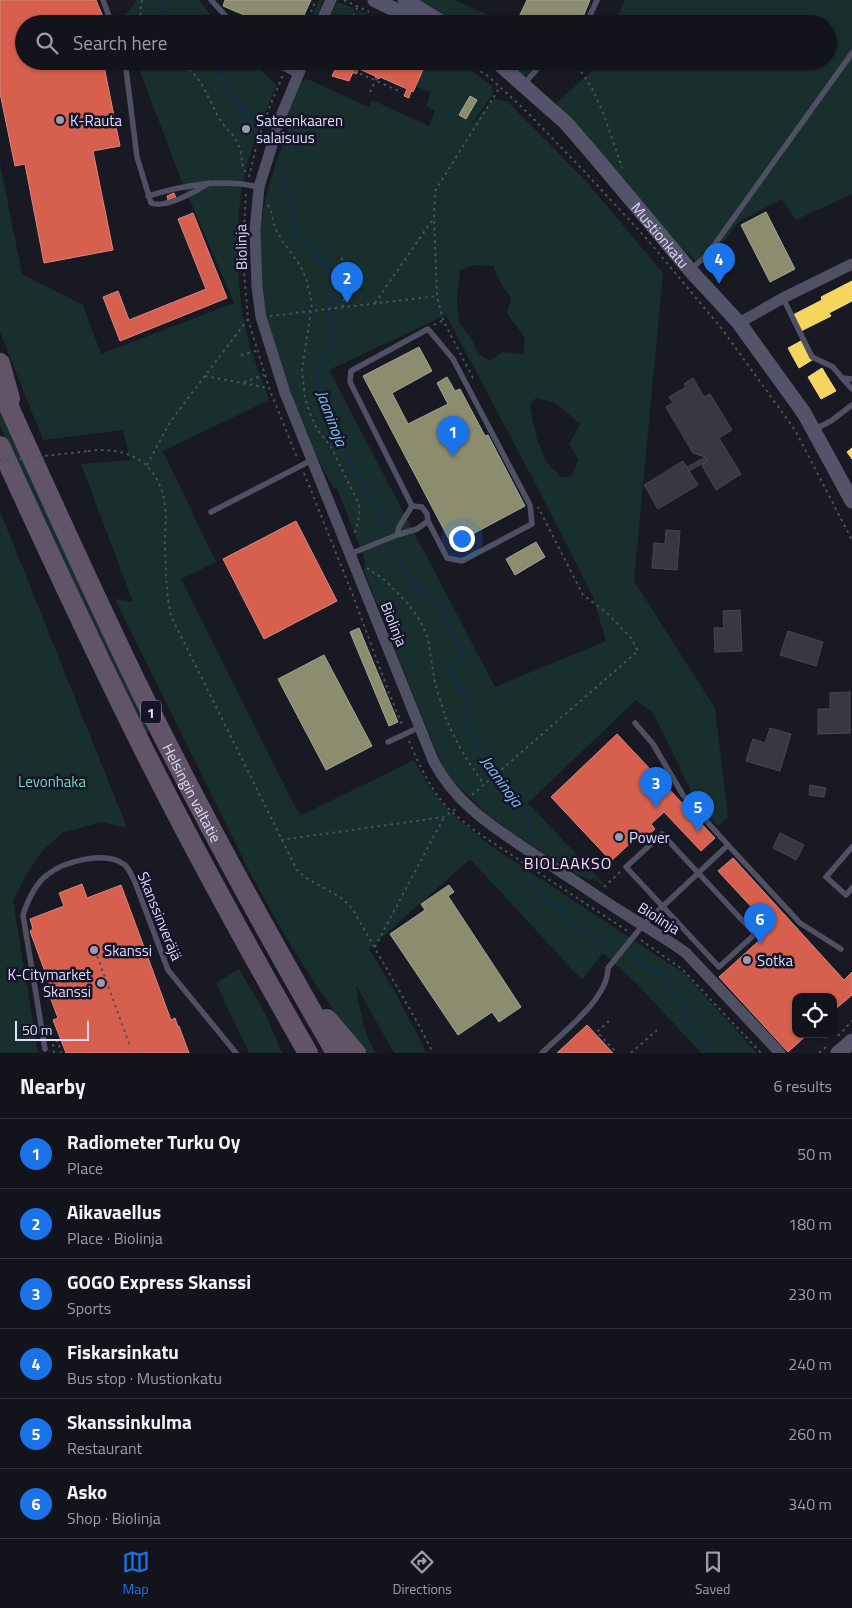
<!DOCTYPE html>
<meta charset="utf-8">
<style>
body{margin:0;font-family:"Titillium Web",sans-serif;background:#1c1c24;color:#f1f3f6}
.controls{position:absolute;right:15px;bottom:15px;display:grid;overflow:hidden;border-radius:10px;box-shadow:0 1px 4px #0004}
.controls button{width:45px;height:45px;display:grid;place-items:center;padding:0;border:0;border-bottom:1px solid #32323a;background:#13131b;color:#f1f3f6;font:25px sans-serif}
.scale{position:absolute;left:15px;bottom:12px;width:74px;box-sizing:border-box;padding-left:5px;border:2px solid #dfdffb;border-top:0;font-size:14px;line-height:18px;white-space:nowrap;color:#dfdffb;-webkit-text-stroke:4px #151429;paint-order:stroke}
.you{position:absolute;left:461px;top:538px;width:18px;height:18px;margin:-12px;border:4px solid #fff;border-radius:50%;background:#1a73e8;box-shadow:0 0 0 8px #1a73e833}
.badge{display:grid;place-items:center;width:32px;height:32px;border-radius:50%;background:#1a73e8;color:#fff;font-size:16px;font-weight:700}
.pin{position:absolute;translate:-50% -41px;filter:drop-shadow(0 1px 2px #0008)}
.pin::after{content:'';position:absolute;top:26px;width:18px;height:15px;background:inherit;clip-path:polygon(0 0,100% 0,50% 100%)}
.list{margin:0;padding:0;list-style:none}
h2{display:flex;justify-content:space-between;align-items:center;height:65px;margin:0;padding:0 20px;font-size:21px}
h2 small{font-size:16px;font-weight:400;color:#9d9ea3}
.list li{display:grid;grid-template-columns:32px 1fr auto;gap:15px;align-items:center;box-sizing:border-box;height:70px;padding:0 20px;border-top:1px solid #32323a}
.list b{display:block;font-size:19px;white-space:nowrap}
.list p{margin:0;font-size:16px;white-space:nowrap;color:#9d9ea3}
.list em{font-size:16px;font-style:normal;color:#9d9ea3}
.icon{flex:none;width:28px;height:28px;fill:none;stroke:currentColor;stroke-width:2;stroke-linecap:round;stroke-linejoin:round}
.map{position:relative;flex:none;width:852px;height:1053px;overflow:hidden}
.search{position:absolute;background:#13131b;box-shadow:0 1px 4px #0004;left:15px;right:15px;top:15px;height:55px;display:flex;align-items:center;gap:12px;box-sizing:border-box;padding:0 18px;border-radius:28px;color:#9d9ea3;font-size:19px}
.sheet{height:485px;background:#13131b}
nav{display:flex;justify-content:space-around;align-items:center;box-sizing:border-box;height:70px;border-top:1px solid #32323a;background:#13131b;font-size:14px;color:#9d9ea3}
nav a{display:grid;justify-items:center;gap:2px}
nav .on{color:#1a73e8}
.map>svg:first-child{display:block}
</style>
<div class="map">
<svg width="852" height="1053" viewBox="0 0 852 1053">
<rect width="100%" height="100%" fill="#191924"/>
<!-- green -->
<path fill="#182f2d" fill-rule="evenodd" d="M136 0H199L218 24H121L120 20 133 6Z
M319 0H323L314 24H309Z
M412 0H454L502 21 501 24H451Z
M625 0H852V194L796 220 782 199 738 222 725 240 696 261 679 245 556 103 595 68 598 61H828V24H614Z
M337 3H341L355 9 351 19 337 14 333 24H326Z
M358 10 387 24H364L354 19Z
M136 61H253L276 86C262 121 246 157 241 194 235 236 237 286 245 327 250 352 261 376 269 400L163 451 216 562 181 579 300 816 414 760 429 787 454 816 491 846 685 974 757 1053H701L637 984 603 953 582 980 470 859 369 949 395 992 427 1053H394L356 985C359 1006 364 1035 376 1053H364L318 988 285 936 249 871 115 599 133 602 81 464 130 460 123 430 43 440 0 332V163L22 274 83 305 101 354 234 303 181 179Z
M427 61H459L492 86 493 94 467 130 494 99 507 101 585 180 663 273 634 581 715 708 728 817 718 826 697 803 653 713 636 700 528 803 609 889 593 878 590 880 576 874 510 831 487 814 450 778 443 767 425 724 364 571 365 560 337 488H334C321 468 312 446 303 423 296 406 287 389 281 371 266 324 257 271 262 221 265 189 280 154 290 123L287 122 290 106 301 82 307 79 369 107 372 100 429 126 435 111 426 106 431 93 416 86ZM475 265 493 266 500 282 511 298 507 313 525 338 523 354 502 352 490 361 478 353 471 338 459 322 457 300 460 270ZM446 315 545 502 593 597 606 641 495 687 329 370ZM536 398 554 402 580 424 569 445 579 460 571 477H561L545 460 536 436 530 405Z
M504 61H535V63C533 65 531 71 528 74 521 79 509 65 504 61Z
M0 406 150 731 146 733 63 563 4 435 0 425Z
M0 511 127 828 101 822 62 833 42 851 26 875 13 901 38 1053H0Z
M239 969 265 1013 282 1053H249L216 983Z"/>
<!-- homes -->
<path fill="#f6d55c" stroke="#efd88c" d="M852 281V301L829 313 831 316 801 331 793 315 822 300 821 297Z
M801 341 812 360 799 368 788 348Z
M822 368 836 391 821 399 808 377Z
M852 448V459L847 452Z"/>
<!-- shops -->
<path fill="#d6604d" stroke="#d98681" d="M0 0H96L106 24H24V61H103L120 146 93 151 113 250 44 263 25 164 15 166 0 93Z
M339 61H427L413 92 411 91 409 98 404 96 407 89 380 77 379 79 375 77V76L357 68V73L355 74 353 72 349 81 332 76Z
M174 193 176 198 168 200 167 196Z
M193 213 227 298 120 341 103 297 118 291 129 320 206 289 178 219Z
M296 521 337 601 264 639 223 559Z
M617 734 715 838 701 851 664 812 651 824 655 829 643 840 638 836 611 861 551 797Z
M733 858 844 980 852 972V995L833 1011V997H796V1034H808L788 1052 719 977 772 929 718 871Z
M82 884 87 898 121 885 171 1020 175 1018 178 1027 179 1026 189 1053H66L53 1020 58 1018 47 989 51 988 30 931 33 929 30 919 64 906 59 893Z
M587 1025 613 1053H557Z"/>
<!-- industry -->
<path fill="#8c8c6e" stroke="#a5a598" d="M225 0H311L300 24H265L223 6Z
M527 0H590L580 24H524L517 21Z
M470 96 477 100 466 119 459 115Z
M766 212 795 269 770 282 741 225Z
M419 347 432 371 392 393 408 424 448 404 437 383 447 377 455 391 460 389 485 436 488 435 525 506 452 545 363 376Z
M536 542 545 557 515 575 506 559Z
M359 628 398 722 389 726 350 632Z
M324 655 372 746 326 770 278 679Z
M449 885 454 892 448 896 521 1007 499 1022 492 1012 458 1035 390 934 425 910 421 904Z"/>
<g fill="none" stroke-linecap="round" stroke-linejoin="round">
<!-- stream -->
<path stroke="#162e47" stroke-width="3" d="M165 0C160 9 161 14 166 24
M213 61 218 75 251 122
M278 176 289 198 297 235 338 281C335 287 329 295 329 302 328 331 340 343 317 369L320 393 334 433 385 525
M397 552 409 582 443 606 448 626 461 652 460 660 451 670C452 680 460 686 465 695 470 704 469 721 465 731L482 756 503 778 522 803 528 817 530 838
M529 874V882L533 891 560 907 571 924 576 929 608 944
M632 957 644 966 662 975 666 981 679 1003 687 1021 698 1034 708 1053"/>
</g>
<!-- building -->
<path fill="#383845" stroke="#464556" d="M693 378 704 397 710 394 732 430 719 438 741 474 716 490 702 465 707 461 705 457 693 453 666 407 673 403 669 397 686 387 684 384Z
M705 457 707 461 689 471 687 467Z
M683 461 698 485 658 509 644 485Z
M666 530 680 531 677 570 652 568 654 543 665 544Z
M740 610 742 651 715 652 714 628H724L723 611Z
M788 631 823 642 816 666 780 655Z
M850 692V733L818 734V709H830V693Z
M770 728 791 734 780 771 746 761 753 739 765 743Z
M810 785 826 788 824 797 809 795Z
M780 833 804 845 796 860 773 848Z"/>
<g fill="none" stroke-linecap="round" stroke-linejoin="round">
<!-- path -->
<path stroke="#49545e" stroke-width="2" stroke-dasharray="2.5 4" stroke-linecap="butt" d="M142 0 140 12 143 24
M344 0 369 12
M349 19H352L358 6
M352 19 363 24
M306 24 316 0
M179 61C204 79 205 93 219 118 224 128 236 135 239 147 244 159 238 164 249 175
M464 61 488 76 526 111 582 169 646 238 722 329 795 430 852 540
M574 61 592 88 604 115 622 168
M354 71 399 91 400 88
M370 92 377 78
M249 177 257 143 270 106 283 75
M268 205 271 211 275 228 283 242 300 265 306 278 312 303 302 370 305 398 310 413 317 429 331 447 358 502C361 513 358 524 354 534
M244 229 246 191
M244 241V271L248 319 269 388 298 460
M341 258C364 282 344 283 343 308
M375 303 433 219
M270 316 437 296
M434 325 443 320
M241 355 256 351
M205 376 269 388
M473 378 443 320 437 296 434 218 435 191 500 87
M244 382 264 375
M88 451C128 446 159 462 165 505 167 519 164 533 165 547 166 570 166 594 171 616L297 870C314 887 338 890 353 910L420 1027 433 1053
M147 465 170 422 248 319
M304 473 352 593 388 690 403 727
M367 568 386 581 408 604 420 620 428 639 435 683 446 719 461 750 484 785
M409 741C419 765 432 793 451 811 458 818 467 824 475 831L629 932
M472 795 638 651 631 638 607 613 583 595 538 507
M281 840 444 817 457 808
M604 887 620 872
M641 940 682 969 761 1053
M375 947 444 817
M95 950 130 1046
M609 1021 597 1032 617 1053
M838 1036 852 1021
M54 1053 53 1044 54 1042 58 1041 61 1053
M631 1053 657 1030
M819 1053 827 1046"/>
<!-- lane -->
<path stroke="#4f5063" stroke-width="5.5" d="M103 0 112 24
M211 0 233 24
M586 24 597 0
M125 61 137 157 151 203C165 209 197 191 209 183
M271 61 297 75
M523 85 544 61
M148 196C185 185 221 178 259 187
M690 270 707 255 852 53
M783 298 812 357 833 367 842 378 852 379
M428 329 453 359 530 505 532 524 462 561 447 558 428 521 427 514 422 507 412 506 350 382 351 371Z
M842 378 852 389
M815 429 831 421 852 405
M211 512 312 460
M397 535 399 527 412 506
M350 554 397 535 417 529 428 521
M635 723 653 744 683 795 728 845 800 923 841 949
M388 742 420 727
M662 834 755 934 719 967 626 867Z
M852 847 826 877 846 895 852 888
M45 1049 23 915C28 900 35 884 47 875 64 861 107 850 125 865 129 869 132 876 135 882L168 970 236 1053
M542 1053C563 1032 608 999 608 968L643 925 728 845"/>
<!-- street -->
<path stroke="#4f5063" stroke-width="11" d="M320 24 331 0
M304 61 281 116 259 187 255 231 257 287 261 317 285 393 433 760C455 804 495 828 535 855 565 874 595 895 625 914 645 927 666 938 686 953L780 1053
M739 323 783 298 852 264"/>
<!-- secondary -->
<g stroke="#535469" stroke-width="15">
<path d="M375 0 425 24"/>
<path d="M405 0 444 24"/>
<path id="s1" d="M496 61 566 123 592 153 690 270 739 323 804 413 852 501"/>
<path d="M838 1053 852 1041"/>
</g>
<!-- highway -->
<g stroke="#615468" stroke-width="20">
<path d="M0 363 10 399"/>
<path id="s2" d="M0 387C47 491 94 596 144 698 204 819 269 937 336 1053"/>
<path d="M0 446C48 551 97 657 149 760 199 859 253 957 308 1053"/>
<path d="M327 1019 356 1053"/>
</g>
<!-- path-bridge -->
<path stroke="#49545e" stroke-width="2" stroke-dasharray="2.5 4" stroke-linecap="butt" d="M0 461 88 451"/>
</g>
<!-- markers -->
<g fill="#9a9ab0" stroke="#151429" stroke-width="2">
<circle cx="60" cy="120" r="5"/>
<circle cx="246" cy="129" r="5"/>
<circle cx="619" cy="837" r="5"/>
<circle cx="94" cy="950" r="5"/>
<circle cx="747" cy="960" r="5"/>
<circle cx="101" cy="983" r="5"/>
</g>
<g text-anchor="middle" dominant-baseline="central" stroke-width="5" stroke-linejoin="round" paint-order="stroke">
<!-- shield labels -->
<rect fill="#151429" stroke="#a2a2bc" stroke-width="1" x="141" y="700.5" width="20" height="23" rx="4"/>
<g font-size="14" font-weight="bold" fill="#dfdffb">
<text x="151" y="712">1</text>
</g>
<!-- poi labels -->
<g font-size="15" fill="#dfdffb" stroke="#151429" text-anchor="start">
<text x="70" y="120">K-Rauta</text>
<text x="256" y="120">Sateenkaaren<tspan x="256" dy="17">salaisuus</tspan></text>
<text x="629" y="837">Power</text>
<text x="104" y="950">Skanssi</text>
<text x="757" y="960">Sotka</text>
<text x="91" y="974" text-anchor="end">K-Citymarket<tspan x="91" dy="17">Skanssi</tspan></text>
</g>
<!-- street labels -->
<g font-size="15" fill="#dfdffb" stroke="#151429">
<text stroke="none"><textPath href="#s1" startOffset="240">Mustionkatu</textPath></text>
<text transform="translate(241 247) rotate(-91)">Biolinja</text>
<text transform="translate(394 624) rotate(68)">Biolinja</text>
<text stroke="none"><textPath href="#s2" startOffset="449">Helsingin valtatie</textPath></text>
<text transform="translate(160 916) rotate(68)">Skanssinveräjä</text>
<text transform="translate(659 918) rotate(32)">Biolinja</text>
</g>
<!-- park labels -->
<g font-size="15" fill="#73d4b1" stroke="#151429">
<text x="52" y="781">Levonhaka</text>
</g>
<!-- water labels -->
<g font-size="16" font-style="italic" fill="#7ac6ef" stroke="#151429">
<text transform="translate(332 418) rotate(69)">Jaaninoja</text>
<text transform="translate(502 781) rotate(54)">Jaaninoja</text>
</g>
<!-- neighbourhood labels -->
<g font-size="16" letter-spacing="1" fill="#fbe1f5" stroke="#151429">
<text x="568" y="863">BIOLAAKSO</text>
</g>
</g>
</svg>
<div class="controls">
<button><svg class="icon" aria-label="locate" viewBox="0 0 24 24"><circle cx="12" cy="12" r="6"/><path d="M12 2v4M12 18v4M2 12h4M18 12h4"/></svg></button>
</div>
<div class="scale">50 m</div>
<div class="you"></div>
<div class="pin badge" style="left:453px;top:457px">1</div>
<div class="pin badge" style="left:347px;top:303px">2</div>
<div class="pin badge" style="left:656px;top:808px">3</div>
<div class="pin badge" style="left:719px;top:284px">4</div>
<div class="pin badge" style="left:698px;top:832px">5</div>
<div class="pin badge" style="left:760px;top:944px">6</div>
<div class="search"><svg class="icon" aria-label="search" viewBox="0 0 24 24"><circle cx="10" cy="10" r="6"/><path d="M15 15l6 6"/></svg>Search here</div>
</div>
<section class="sheet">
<h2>Nearby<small>6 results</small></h2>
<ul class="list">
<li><span class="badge">1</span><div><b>Radiometer Turku Oy</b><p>Place</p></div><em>50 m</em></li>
<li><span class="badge">2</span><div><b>Aikavaellus</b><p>Place · Biolinja</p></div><em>180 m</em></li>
<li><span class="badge">3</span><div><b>GOGO Express Skanssi</b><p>Sports</p></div><em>230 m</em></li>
<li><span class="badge">4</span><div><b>Fiskarsinkatu</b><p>Bus stop · Mustionkatu</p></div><em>240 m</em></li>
<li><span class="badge">5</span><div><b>Skanssinkulma</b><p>Restaurant</p></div><em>260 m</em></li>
<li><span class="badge">6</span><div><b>Asko</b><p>Shop · Biolinja</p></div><em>340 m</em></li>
</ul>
</section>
<nav>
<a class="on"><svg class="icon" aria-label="map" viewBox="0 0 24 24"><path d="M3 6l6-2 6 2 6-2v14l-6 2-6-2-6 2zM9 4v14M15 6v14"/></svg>Map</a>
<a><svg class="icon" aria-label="directions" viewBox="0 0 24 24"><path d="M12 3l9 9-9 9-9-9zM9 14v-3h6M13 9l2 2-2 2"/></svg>Directions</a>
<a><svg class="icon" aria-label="saved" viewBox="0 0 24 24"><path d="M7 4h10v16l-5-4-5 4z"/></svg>Saved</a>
</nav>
